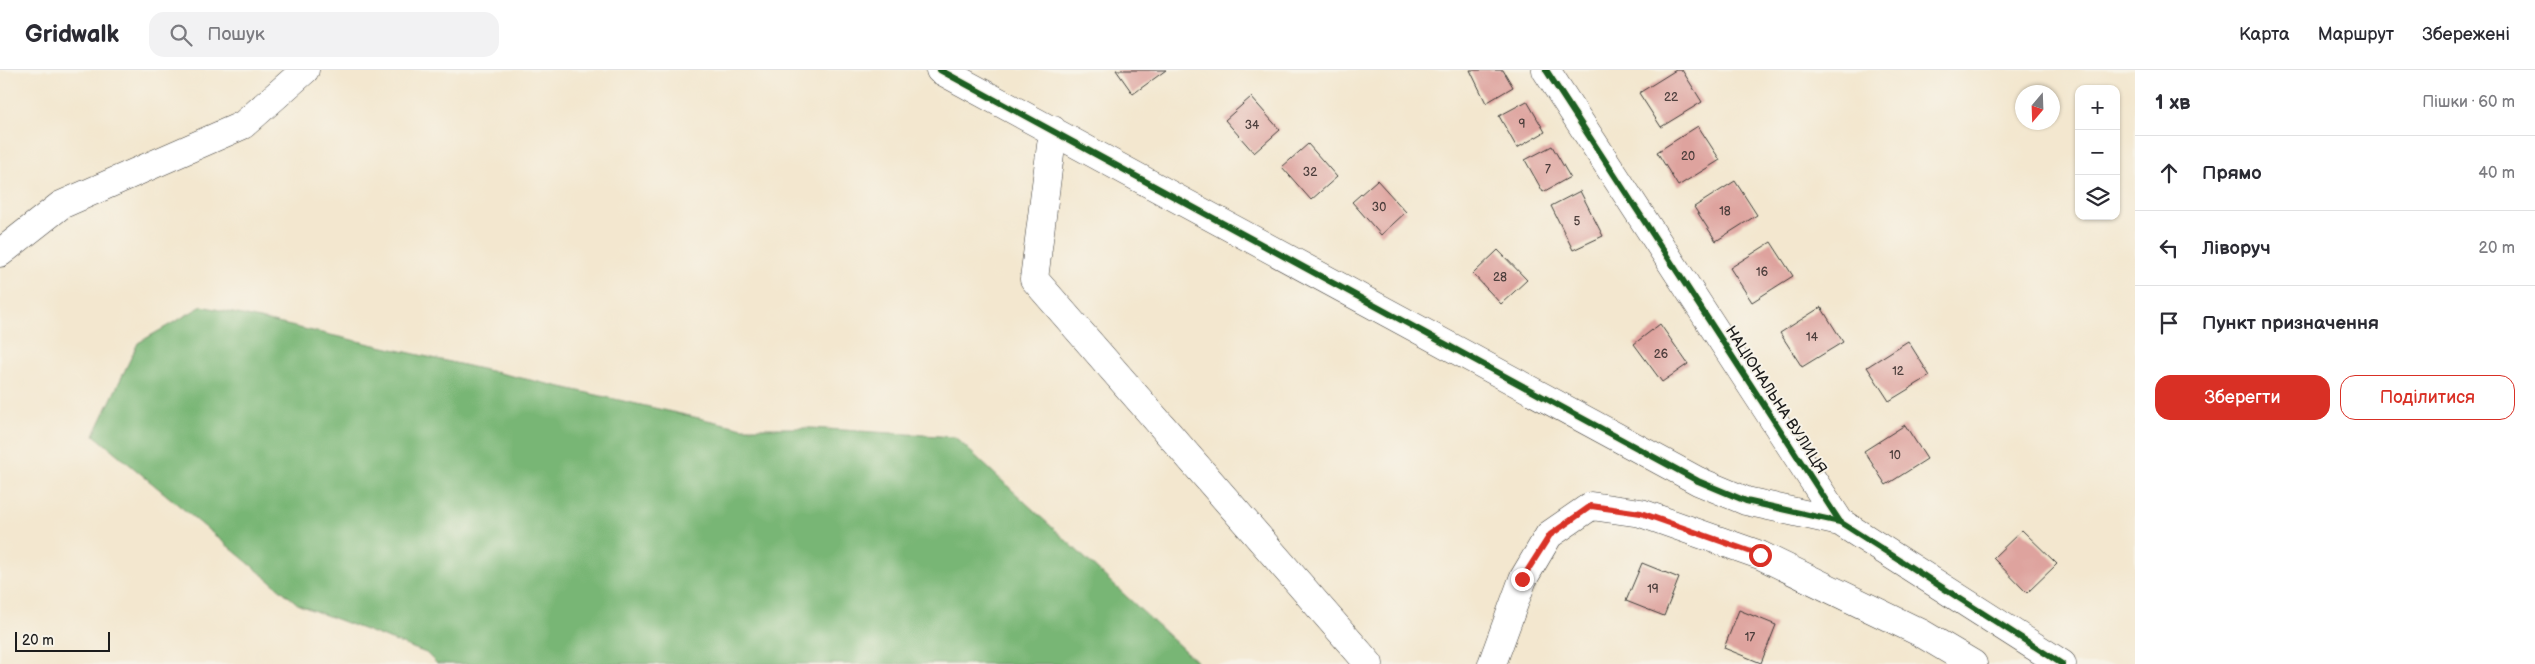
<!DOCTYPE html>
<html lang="uk">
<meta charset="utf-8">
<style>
body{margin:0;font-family:"Balsamiq Sans",sans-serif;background:#f2f2f3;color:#2b2b33}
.controls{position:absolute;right:15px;top:15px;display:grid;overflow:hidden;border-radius:10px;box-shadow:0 1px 4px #0004}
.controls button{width:45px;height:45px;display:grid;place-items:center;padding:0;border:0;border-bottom:1px solid #e1e1e2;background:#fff;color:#2b2b33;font:25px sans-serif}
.compass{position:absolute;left:2015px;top:15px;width:45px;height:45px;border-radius:50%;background:#fff;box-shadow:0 1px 4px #0004;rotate:199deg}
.scale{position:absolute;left:15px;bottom:12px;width:95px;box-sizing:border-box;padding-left:5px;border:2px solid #1c1c1c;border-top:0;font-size:14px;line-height:18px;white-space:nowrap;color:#1c1c1c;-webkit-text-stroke:4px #f7f3e8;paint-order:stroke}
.stop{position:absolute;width:15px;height:15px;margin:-11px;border:4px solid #d93025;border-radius:50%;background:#fff}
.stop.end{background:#d93025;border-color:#fff;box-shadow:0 1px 5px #0008}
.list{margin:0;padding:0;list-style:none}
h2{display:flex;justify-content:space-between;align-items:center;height:65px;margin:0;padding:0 20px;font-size:21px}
h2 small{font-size:16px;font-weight:400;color:#7c7c81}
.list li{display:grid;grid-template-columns:32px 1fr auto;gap:15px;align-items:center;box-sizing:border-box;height:75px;padding:0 20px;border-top:1px solid #e1e1e2}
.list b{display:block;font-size:19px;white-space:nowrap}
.list em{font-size:16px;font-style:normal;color:#7c7c81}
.actions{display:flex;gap:10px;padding:15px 20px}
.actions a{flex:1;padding:11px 0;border:1px solid #d93025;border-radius:15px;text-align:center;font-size:18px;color:#d93025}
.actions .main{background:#d93025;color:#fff}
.icon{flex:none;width:28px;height:28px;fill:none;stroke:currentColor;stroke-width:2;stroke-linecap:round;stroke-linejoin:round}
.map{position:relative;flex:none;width:2135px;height:594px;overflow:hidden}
header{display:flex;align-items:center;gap:30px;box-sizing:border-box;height:70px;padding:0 25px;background:#fff;border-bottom:1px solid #e1e1e2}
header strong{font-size:24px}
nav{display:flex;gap:28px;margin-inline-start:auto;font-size:18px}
.search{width:350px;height:45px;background:#f2f2f3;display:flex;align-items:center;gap:12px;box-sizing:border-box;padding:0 18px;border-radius:15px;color:#7c7c81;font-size:19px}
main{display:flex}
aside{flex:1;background:#fff}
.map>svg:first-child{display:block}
</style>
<header>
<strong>Gridwalk</strong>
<div class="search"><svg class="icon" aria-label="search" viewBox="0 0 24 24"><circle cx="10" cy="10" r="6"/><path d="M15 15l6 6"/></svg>Пошук</div>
<nav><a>Карта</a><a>Маршрут</a><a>Збережені</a></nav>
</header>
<main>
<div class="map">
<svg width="2135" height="594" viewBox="0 0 2135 594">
<rect width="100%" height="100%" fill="#f7f3e8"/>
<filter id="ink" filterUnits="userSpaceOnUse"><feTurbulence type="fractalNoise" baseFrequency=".02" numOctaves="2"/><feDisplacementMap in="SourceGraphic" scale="10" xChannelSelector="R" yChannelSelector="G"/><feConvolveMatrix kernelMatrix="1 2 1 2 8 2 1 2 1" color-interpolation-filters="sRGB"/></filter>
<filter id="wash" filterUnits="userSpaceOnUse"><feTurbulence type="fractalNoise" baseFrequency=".0096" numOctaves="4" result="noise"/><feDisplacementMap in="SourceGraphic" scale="20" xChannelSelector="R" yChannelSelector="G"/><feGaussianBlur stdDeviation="1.12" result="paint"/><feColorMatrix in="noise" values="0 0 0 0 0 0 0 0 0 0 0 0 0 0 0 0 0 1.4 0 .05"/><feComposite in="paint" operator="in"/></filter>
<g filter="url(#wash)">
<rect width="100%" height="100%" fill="#f3e7cf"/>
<!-- forest -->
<path fill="#78b675" stroke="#4a6948" d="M202 236 743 358H811L955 367 1199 594H437L426 583 299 535 94 365 138 273Z"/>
<g id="blocks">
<!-- building -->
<path fill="#dea39e" d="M1116 0H1166L1133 24Z
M1470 0H1503L1513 17 1486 33Z
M1676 0H1682L1702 32 1661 57 1639 23Z
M1251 27 1280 60 1254 83 1225 50Z
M1527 31 1545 62 1517 78 1499 46Z
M1698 56 1720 90 1678 116 1657 82Z
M1308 74 1337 107 1311 130 1282 97Z
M1552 76 1570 107 1543 122 1525 90Z
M1377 110 1406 142 1381 165 1352 132Z
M1735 111 1757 145 1716 171 1694 137Z
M1580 121 1603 166 1573 180 1551 136Z
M1771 172 1793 206 1752 232 1730 198Z
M1498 180 1527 210 1501 234 1473 204Z
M1821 237 1843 272 1802 297 1780 263Z
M1660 254 1688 294 1662 312 1634 274Z
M1908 271 1930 306 1889 331 1867 297Z
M1905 355 1927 389 1886 415 1864 381Z
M2022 460 2057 494 2027 523 1993 488Z
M1642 493 1679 508 1664 546 1626 531Z
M1739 540 1776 555 1761 593 1724 578Z"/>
</g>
</g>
<g filter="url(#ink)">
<use href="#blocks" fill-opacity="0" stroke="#3c3a37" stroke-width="1"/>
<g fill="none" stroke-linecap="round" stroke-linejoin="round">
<defs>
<path id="minor" d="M940 0 1698 411 1746 431 1840 452
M1546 0 1840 452 2062 594
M1053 60 1034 209 1369 594
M0 183 61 135 243 55 305 0
M1492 594 1523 509 1549 465 1591 436 1641 443 1760 485 1921 563 1973 594"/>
</defs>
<!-- minor casing -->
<use href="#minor" stroke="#3c3a37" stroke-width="29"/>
<!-- minor -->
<use href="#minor" stroke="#fff" stroke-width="28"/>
<defs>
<path id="cycleway" d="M940 0 1698 411 1746 431 1840 452
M1546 0 1840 452 2062 594"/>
</defs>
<!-- cycleway casing -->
<use href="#cycleway" stroke="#f7f3e8" stroke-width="9"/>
<!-- cycleway -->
<use href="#cycleway" stroke="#1b5e20" stroke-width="6"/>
</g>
</g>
<g fill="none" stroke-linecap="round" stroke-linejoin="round" filter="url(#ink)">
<!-- route -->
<path stroke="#d93025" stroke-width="6" d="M1522 509 1550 465 1591 436 1641 443 1760 485"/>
</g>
<g text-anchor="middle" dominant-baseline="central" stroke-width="4" stroke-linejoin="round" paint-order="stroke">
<!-- number labels -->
<g font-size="12" fill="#4c3e3c">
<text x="1671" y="27">22</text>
<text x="1522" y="54">9</text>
<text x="1252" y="55">34</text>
<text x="1688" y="86">20</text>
<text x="1548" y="99">7</text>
<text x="1310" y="102">32</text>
<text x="1379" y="137">30</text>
<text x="1725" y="141">18</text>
<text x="1577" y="151">5</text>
<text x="1762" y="202">16</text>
<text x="1500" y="207">28</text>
<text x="1812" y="267">14</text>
<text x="1661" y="284">26</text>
<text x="1898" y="301">12</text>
<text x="1895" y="385">10</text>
<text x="1653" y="519">19</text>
<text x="1750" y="567">17</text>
</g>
<!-- street labels -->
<g font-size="15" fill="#1c1c1c" stroke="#f7f3e8">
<text transform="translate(1776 330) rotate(57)">НАЦІОНАЛЬНА ВУЛИЦЯ</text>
</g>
</g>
</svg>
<div class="controls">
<button>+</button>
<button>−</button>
<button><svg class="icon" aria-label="layers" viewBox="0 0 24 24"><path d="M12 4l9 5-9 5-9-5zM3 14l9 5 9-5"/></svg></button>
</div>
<svg class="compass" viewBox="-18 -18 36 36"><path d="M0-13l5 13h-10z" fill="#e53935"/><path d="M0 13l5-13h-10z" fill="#7c7c81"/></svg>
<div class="scale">20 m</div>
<div class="stop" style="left:1760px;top:485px"></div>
<div class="stop end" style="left:1522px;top:509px"></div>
</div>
<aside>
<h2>1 хв<small>Пішки · 60 m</small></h2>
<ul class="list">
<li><svg class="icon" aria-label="ahead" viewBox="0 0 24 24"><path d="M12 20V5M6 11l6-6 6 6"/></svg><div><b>Прямо</b></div><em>40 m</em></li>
<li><svg class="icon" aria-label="left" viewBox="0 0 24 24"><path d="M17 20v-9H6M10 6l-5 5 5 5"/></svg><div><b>Ліворуч</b></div><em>20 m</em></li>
<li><svg class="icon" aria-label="arrive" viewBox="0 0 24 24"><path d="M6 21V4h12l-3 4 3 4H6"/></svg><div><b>Пункт призначення</b></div></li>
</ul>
<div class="actions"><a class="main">Зберегти</a><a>Поділитися</a></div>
</aside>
</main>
